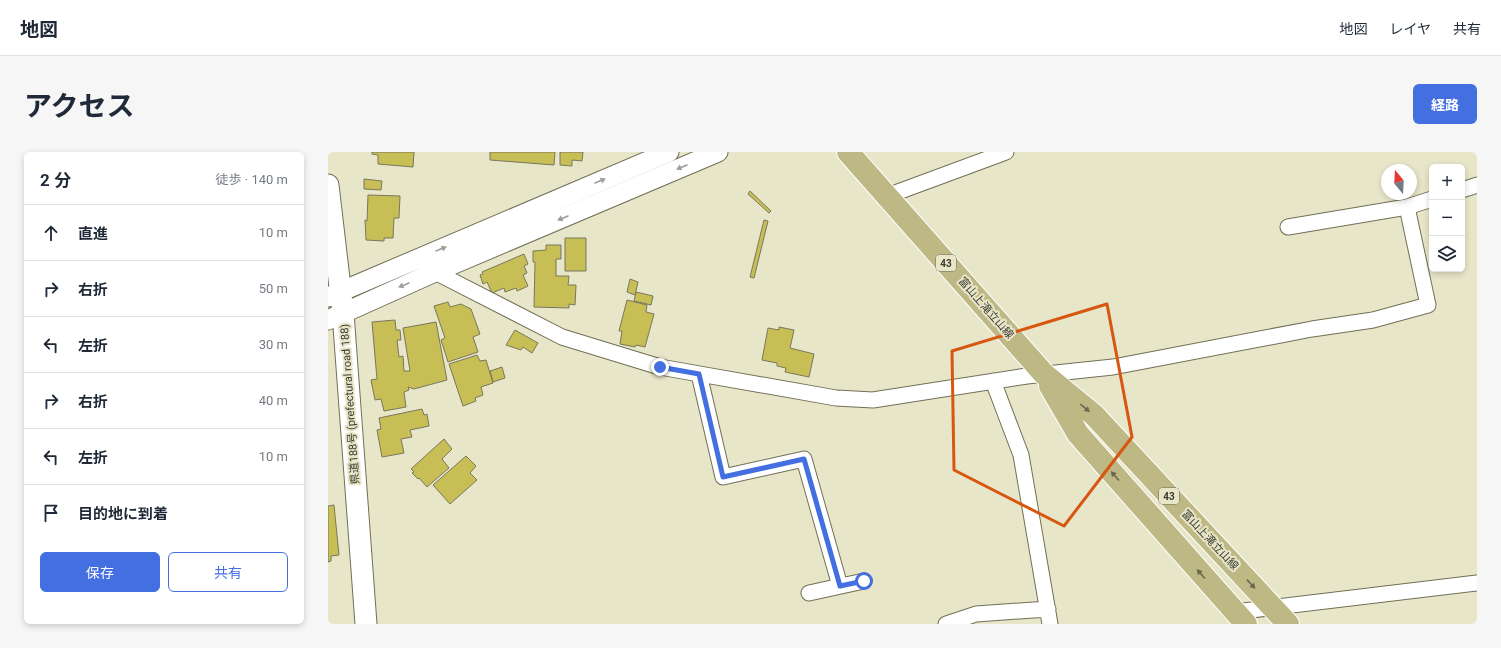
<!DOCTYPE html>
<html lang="ja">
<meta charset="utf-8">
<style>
body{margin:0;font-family:Roboto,"Noto Sans JP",sans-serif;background:#f6f6f7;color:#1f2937}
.controls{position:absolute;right:12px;top:12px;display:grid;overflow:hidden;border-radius:6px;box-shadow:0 2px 6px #0003}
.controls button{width:36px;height:36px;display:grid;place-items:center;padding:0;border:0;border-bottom:1px solid #e0e1e3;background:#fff;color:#1f2937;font:20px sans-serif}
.compass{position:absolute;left:1053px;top:12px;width:36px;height:36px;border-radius:50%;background:#fff;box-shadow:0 2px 6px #0003;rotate:342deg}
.stop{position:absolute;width:12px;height:12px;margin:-9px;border:3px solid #446fe1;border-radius:50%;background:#fff}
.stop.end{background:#446fe1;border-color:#fff;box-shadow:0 1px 4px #0008}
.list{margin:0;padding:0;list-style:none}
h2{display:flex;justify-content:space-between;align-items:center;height:52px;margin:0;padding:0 16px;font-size:17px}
h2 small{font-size:13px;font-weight:400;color:#747a83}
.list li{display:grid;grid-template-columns:26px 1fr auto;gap:12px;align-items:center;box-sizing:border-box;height:56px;padding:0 16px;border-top:1px solid #e0e1e3}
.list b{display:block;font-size:15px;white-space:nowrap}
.list em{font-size:13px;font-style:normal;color:#747a83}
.actions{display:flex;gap:8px;padding:12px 16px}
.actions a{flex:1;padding:9px 0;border:1px solid #446fe1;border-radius:6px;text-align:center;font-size:14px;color:#446fe1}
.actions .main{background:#446fe1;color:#fff}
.icon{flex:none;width:22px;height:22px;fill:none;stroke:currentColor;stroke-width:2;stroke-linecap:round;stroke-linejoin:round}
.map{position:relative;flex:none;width:1149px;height:472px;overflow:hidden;border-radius:6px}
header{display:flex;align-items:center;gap:24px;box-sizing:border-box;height:56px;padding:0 20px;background:#fff;border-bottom:1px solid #e0e1e3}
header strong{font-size:19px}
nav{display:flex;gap:22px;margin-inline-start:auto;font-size:14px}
.intro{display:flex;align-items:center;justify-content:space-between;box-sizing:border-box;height:96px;padding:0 24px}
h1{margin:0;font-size:28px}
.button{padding:10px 18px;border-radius:6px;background:#446fe1;color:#fff;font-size:14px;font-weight:700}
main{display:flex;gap:24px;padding:0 24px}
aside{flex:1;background:#fff;border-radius:6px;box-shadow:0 2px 6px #0003}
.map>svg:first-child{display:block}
</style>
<header>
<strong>地図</strong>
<nav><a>地図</a><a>レイヤ</a><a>共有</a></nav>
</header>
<div class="intro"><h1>アクセス</h1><a class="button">経路</a></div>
<main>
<aside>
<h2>2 分<small>徒歩 · 140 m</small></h2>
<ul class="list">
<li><svg class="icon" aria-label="ahead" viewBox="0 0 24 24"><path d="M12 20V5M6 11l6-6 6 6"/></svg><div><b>直進</b></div><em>10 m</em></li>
<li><svg class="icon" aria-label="right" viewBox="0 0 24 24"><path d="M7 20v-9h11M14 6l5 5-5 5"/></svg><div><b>右折</b></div><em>50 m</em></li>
<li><svg class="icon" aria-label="left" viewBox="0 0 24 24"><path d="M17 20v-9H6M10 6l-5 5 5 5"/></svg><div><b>左折</b></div><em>30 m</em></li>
<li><svg class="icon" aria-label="right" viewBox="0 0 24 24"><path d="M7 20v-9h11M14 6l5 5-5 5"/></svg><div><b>右折</b></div><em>40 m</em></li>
<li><svg class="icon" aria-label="left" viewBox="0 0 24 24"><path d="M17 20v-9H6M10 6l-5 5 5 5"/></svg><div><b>左折</b></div><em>10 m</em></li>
<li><svg class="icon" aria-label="arrive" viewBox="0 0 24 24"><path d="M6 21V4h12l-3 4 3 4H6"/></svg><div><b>目的地に到着</b></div></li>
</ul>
<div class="actions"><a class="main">保存</a><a>共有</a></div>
</aside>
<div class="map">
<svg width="1149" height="472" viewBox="0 0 1149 472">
<rect width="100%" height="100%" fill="#e8e6c9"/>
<!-- building -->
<path fill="#c8be56" stroke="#79775d" d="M44 0H86L85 15 50 12V3L44 2Z
M162 0H227L226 13 162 8Z
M232 0H255L254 9 244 8V14L232 13Z
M36 27 54 29 53 38 36 37Z
M422 39 443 59 441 61 420 42Z
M40 43 72 44 71 66H66L65 86H56V89L38 88 37 68 39 69Z
M436 68 440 69 426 126 422 125Z
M237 86H258V119H237Z
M218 93H233V107H228V124H241L240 133H248L247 153 241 152V156L206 155 207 110H205V99L218 98Z
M196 102 200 112 196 114 199 121 195 123 200 134 189 139 188 136 177 140 176 136 164 141 159 130 155 132 152 123 155 122 154 120Z
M302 127 310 130 307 143 299 140Z
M308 140 325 144 323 153 306 149Z
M299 148 319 153 318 160 326 162 317 195 308 193 307 195 292 192 294 179H291Z
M120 150 122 155 133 152 143 157 152 182 145 185 150 200 120 210 113 188 117 186 106 154Z
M67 168 68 178H72L73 188H69L71 205 75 204 76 219H82L75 176 108 170 119 228 86 237 80 235 81 238 76 240 78 255 56 259 53 247 47 248 43 228 49 227 44 170Z
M451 175 466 178 462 196 486 202 481 225 457 220 458 216 449 214V211L434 208 440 176 451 178Z
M187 178 210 191 204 201 195 195 193 198 178 193Z
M149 203 152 209 158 208 165 231 153 235 155 243 147 246 148 249 135 254 121 212Z
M174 215 177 226 165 230 162 219Z
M94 257 96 263 99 262 101 274 82 278 84 285 73 287 76 301 54 305 49 278 53 277 51 266Z
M116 287 124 297 114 307 121 316 99 335 91 326 90 327 84 321 86 320 83 317Z
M138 304 148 314 142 321 149 328 122 352 105 333Z
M6 353 11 403 3 404V409L0 410V354Z"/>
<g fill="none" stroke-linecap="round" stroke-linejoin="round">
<defs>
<path id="minor" d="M1134 38 1149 33
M559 44 678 0
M960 75 1079 55
M107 120 234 185 332 215 508 246 545 248 699 224 785 215 984 177 1045 168 1100 153 1079 55 1104 47
M371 222 395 325 476 307 512 434
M665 229 693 303 722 472
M481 441 536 429
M907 460 1149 431
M618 472 648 462 720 457"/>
<path id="tertiary" d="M0 145 341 0
M0 168 107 120 390 0"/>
<path id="secondary" d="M0 33 15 161 38 472"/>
<path id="primary" d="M520 0 716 222 766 263 960 472
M722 234 750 282 918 472"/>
</defs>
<!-- minor casing -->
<use href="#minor" stroke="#716f55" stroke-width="17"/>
<!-- tertiary casing -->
<use href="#tertiary" stroke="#716f55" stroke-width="21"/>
<!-- secondary casing -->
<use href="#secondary" stroke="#716f55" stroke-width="23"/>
<!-- primary casing -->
<use href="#primary" stroke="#fff" stroke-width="24"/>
<!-- minor -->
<use href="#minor" stroke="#fff" stroke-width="15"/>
<!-- tertiary -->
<use href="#tertiary" stroke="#fff" stroke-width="19"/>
<!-- secondary -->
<use href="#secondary" stroke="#fff" stroke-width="21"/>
<!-- primary -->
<use href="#primary" stroke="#beb885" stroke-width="22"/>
</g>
<!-- one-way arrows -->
<defs><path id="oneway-solid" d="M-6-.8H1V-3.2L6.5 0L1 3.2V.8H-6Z"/></defs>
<g fill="#9e9d98">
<use href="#oneway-solid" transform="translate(354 15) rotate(157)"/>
<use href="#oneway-solid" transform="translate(272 29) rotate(-23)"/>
<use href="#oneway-solid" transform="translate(235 66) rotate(157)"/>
<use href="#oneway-solid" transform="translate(113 97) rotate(-23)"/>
<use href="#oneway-solid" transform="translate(76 133) rotate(157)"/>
</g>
<g fill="#6a674e">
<use href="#oneway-solid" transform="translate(757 256) rotate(39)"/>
<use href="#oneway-solid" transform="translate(787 324) rotate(-131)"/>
<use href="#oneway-solid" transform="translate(873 422) rotate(-131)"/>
<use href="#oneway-solid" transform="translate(923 432) rotate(47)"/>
</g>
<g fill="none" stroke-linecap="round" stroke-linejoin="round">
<!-- route -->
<path stroke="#446fe1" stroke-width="5" d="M332 215 371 222 395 325 476 307 512 434 536 429"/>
</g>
<!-- marked area -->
<path fill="none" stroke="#d75610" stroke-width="3" stroke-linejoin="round" d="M779 152 804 285 736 374 626 318 624 199Z"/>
<g text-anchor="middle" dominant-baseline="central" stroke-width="4" stroke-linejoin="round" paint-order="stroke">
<!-- shield labels -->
<g fill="#e8e6c9" stroke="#706e5e" stroke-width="1">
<rect x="608" y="103" width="20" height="16" rx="3"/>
<rect x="831" y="336" width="20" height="16" rx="3"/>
</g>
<g font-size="10" font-weight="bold" fill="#3c3b30">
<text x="618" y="111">43</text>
<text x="841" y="344">43</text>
</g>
<!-- street labels -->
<g font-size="11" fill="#3c3b30" stroke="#e8e6c9">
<text transform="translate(658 156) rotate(49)">富山上滝立山線</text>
<text transform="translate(22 252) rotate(-94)">県道188号 (prefectural road 188)</text>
<text transform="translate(882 388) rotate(47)">富山上滝立山線</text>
</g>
</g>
</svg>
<div class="controls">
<button>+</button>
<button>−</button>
<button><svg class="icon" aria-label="layers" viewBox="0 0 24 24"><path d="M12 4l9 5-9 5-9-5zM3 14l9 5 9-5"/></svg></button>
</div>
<svg class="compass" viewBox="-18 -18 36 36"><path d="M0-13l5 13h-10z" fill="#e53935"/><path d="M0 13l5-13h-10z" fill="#747a83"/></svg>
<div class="stop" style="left:536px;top:429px"></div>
<div class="stop end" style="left:332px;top:215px"></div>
</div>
</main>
